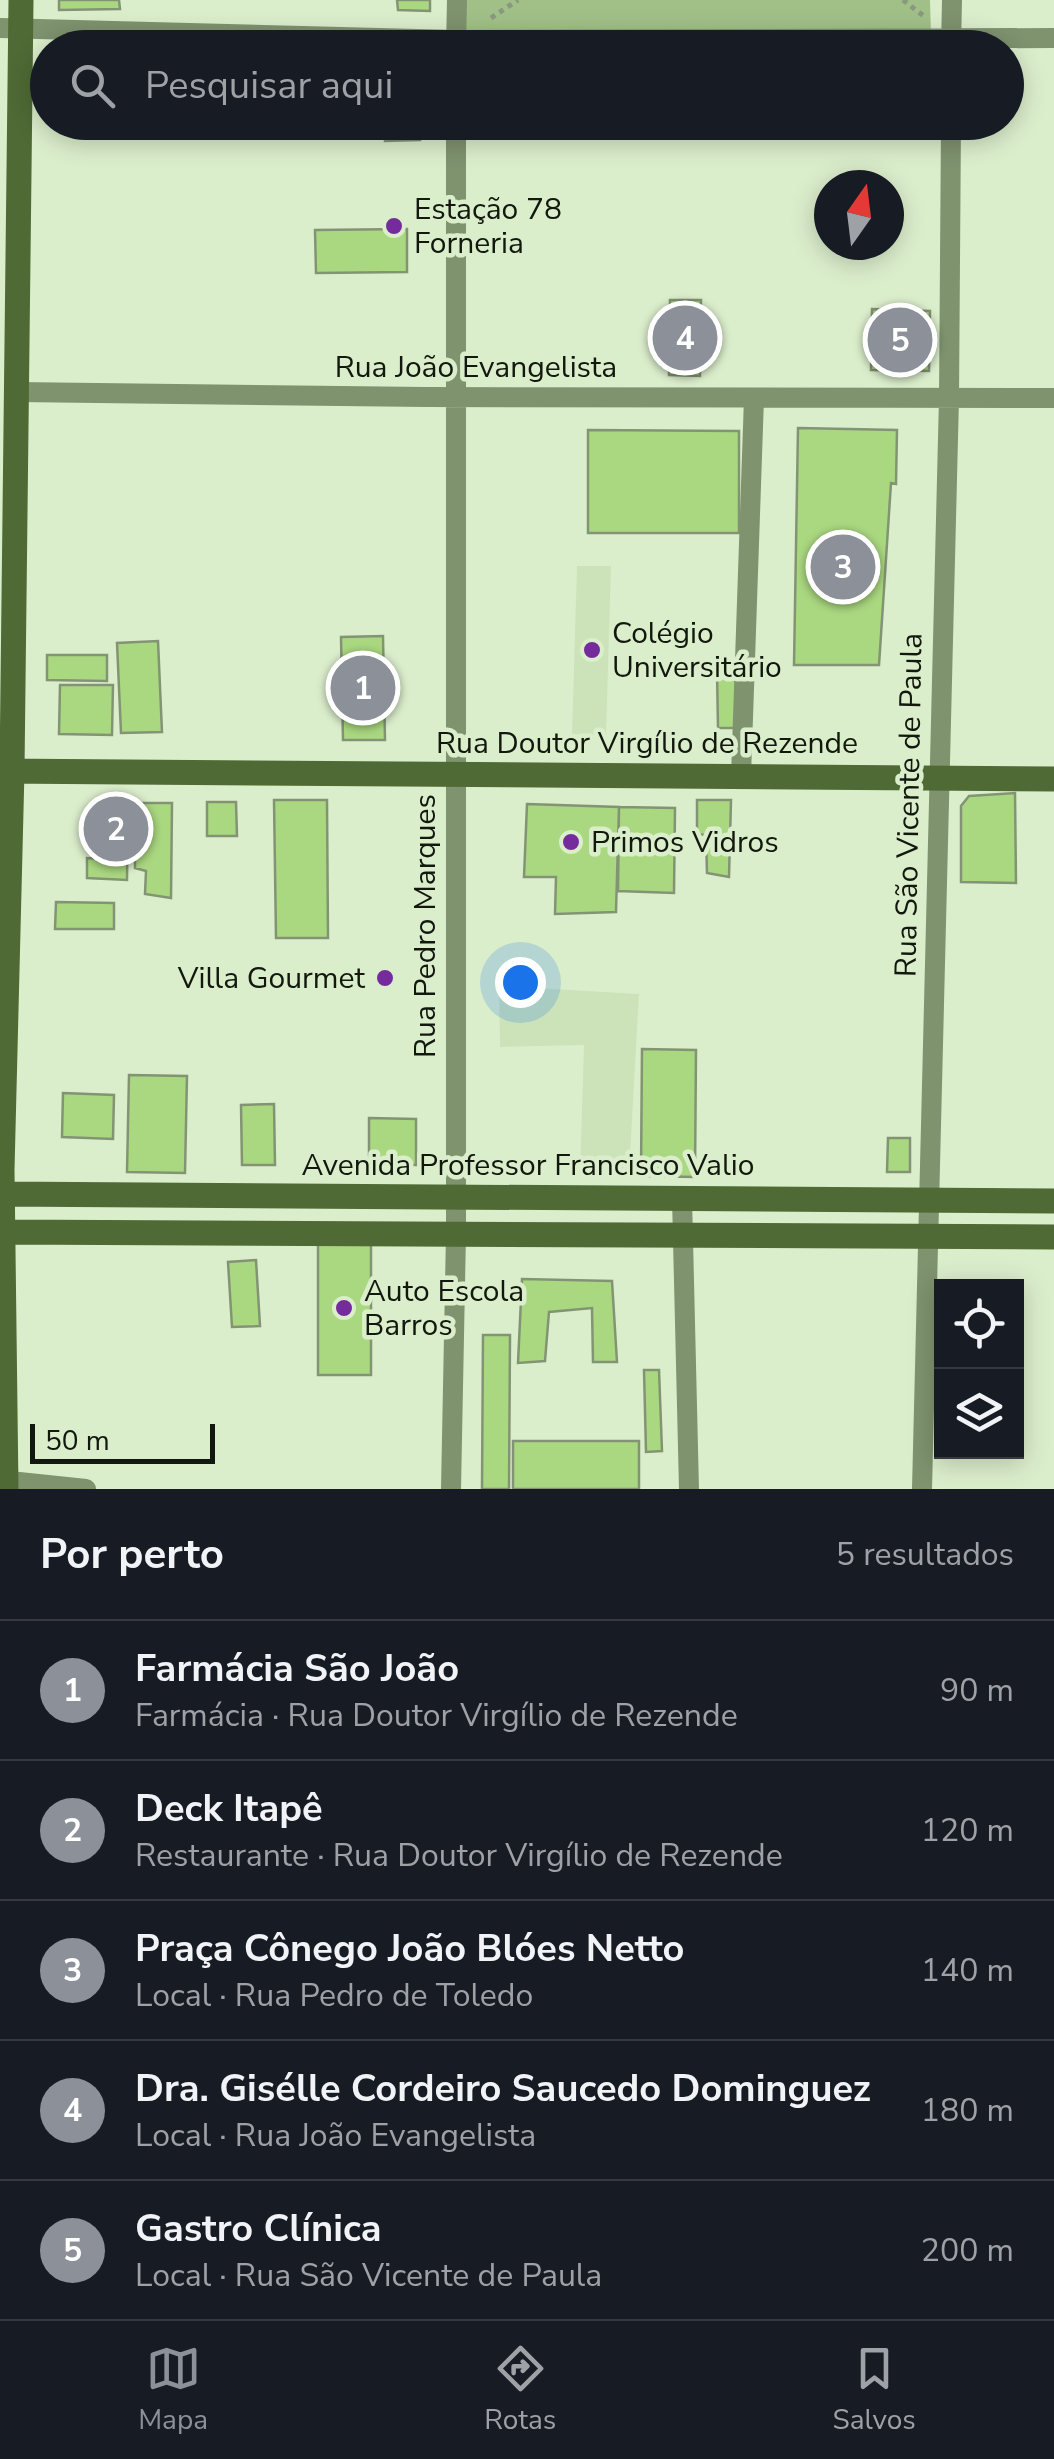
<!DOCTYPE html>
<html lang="pt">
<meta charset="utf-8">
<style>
body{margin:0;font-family:"Nunito Sans",sans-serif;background:#242831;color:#f1f3f6}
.controls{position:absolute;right:30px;bottom:30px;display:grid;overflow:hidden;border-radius:0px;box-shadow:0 5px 25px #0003}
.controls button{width:90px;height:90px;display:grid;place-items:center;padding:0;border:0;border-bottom:2px solid #363941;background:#171b24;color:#f1f3f6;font:50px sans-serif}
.compass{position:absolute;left:814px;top:170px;width:90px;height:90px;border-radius:50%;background:#171b24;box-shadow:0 5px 25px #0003;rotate:14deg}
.scale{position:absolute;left:30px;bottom:25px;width:185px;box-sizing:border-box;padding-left:10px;border:5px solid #12180d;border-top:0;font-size:28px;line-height:35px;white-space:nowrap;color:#12180d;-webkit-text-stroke:8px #dbeecc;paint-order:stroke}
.you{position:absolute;left:520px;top:982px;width:35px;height:35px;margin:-25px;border:8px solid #fff;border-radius:50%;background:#1a73e8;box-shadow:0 0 0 15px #1a73e833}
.badge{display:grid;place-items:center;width:65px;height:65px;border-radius:50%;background:#8c9099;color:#fff;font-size:32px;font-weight:700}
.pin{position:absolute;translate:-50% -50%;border:5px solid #fff;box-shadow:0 2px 10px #0006}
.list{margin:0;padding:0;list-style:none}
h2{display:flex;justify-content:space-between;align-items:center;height:130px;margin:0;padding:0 40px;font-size:42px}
h2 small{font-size:32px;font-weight:400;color:#9ea1a6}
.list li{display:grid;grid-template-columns:65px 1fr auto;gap:30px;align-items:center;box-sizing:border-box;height:140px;padding:0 40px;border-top:2px solid #363941}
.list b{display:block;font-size:38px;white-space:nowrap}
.list p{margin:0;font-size:32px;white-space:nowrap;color:#9ea1a6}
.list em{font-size:32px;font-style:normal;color:#9ea1a6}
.icon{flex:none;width:55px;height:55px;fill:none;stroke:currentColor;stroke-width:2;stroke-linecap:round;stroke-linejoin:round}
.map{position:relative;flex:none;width:1054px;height:1489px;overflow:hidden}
.search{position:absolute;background:#171b24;box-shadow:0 5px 25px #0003;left:30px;right:30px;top:30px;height:110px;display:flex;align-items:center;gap:25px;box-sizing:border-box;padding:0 35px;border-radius:55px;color:#9ea1a6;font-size:38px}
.sheet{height:830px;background:#171b24}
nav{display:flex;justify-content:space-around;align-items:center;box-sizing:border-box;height:140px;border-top:2px solid #363941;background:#171b24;font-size:28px;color:#9ea1a6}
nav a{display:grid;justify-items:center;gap:5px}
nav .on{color:#8c9099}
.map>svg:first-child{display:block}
</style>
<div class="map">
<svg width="1054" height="1489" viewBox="0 0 1054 1489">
<rect width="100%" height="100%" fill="#dbeecc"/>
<!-- built -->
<path fill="#cce3ba" d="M577 566H611L606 736 572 734Z
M499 986 639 994 629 1173 580 1174 584 1045 500 1047Z"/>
<!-- green -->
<path fill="#a1c088" d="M466 0H930L931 37 464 31Z"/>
<!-- building -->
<path fill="#aad880" stroke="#839475" stroke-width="2.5" d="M59 0H119L120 9 59 10Z
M397 0H430V11L398 10Z
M385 122H420V140L385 141Z
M407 229V272L316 273 315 230Z
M670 300H701L700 376 669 375Z
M872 309 930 311 929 371 871 370Z
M798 428 897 430 896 484 891 483 879 665H794Z
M588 430 739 431V533H588Z
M383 636 385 740H343L341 637Z
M158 641 162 732 121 733 117 643Z
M47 655H107V681L47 680Z
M717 671H738V728H718Z
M60 685H113L112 735 59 734Z
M1015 793 1016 883 961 882V806L969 796Z
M104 799H128L127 880 87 878V858L104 859Z
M274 800H327L328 938H276Z
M697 800H731L729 877 707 873 706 835 697 834Z
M207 802H236L237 836H207Z
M135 803H172L171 898 145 894 146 871 135 868Z
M527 804 619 807 616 912 555 914 556 877H524Z
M619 807 675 808 674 893 618 891Z
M56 902 114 903V929H55Z
M642 1049 696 1050 695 1177 641 1176Z
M129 1075 187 1076 185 1173 127 1172Z
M63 1093 114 1095 113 1139 62 1137Z
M274 1104 275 1165H242L241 1105Z
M369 1118 416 1119V1165H369Z
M888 1138H910V1172H887Z
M318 1240H371V1375H318Z
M256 1260 260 1326 232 1327 228 1262Z
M522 1279 612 1281 617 1362H593L592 1308 549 1312 545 1361 518 1363Z
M483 1335H510L509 1489H482Z
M644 1370H659L662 1451 646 1452Z
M513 1441H639V1489H513Z"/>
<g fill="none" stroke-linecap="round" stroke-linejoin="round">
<!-- path -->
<path stroke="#8a987f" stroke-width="5" stroke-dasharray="5 5" stroke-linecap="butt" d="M903 0 925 17
M491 18 518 0"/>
<!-- street -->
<path stroke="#7f936f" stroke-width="20" d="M0 28 456 40 1054 38
M456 48 457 0
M951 48 952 0
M17 392 426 397 1054 398
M741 776 754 398
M682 1198 689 1489
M0 1480 86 1489
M451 1489 456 1234V122
M922 1489 949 398 951 122"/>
<!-- secondary -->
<path stroke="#4f6a35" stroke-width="25" d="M0 771 1054 779
M2 1194 1054 1201
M2 1232 1054 1237
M6 1489 2 1170 12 771 21 0"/>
</g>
<!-- markers -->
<g fill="#762b9d" stroke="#dbeecc" stroke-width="4">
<circle cx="394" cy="226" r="10"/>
<circle cx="592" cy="650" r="10"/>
<circle cx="571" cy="842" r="10"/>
<circle cx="385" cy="978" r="10"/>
<circle cx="344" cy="1308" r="10"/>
</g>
<g text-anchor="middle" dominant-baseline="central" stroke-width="9" stroke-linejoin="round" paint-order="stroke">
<!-- poi labels -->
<g font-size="30" fill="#12180d" stroke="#dbeecc" text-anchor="start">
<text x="414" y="209">Estação 78<tspan x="414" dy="34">Forneria</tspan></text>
<text x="612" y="633">Colégio<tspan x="612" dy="34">Universitário</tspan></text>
<text x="591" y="842">Primos Vidros</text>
<text x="365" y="978" text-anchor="end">Villa Gourmet</text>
<text x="364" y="1291">Auto Escola<tspan x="364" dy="34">Barros</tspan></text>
</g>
<!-- street labels -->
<g font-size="30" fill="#12180d" stroke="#dbeecc">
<text x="476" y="367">Rua João Evangelista</text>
<text x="647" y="743">Rua Doutor Virgílio de Rezende</text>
<text transform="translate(909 805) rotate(-89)">Rua São Vicente de Paula</text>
<text transform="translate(425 926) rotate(-90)">Rua Pedro Marques</text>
<text x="528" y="1165">Avenida Professor Francisco Valio</text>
</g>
</g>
</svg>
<div class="controls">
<button><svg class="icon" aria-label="locate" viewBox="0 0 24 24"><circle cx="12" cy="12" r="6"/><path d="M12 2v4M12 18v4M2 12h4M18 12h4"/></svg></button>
<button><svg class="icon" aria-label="layers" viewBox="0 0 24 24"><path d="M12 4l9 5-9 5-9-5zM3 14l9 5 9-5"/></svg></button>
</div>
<svg class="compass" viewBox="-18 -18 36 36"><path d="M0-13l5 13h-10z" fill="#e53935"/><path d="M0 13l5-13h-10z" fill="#9ea1a6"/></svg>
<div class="scale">50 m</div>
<div class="you"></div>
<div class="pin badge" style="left:363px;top:688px">1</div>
<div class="pin badge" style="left:116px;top:829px">2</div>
<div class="pin badge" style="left:843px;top:567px">3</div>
<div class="pin badge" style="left:685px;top:338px">4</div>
<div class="pin badge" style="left:900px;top:340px">5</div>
<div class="search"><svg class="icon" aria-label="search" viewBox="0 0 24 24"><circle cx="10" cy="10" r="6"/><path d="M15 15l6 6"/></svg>Pesquisar aqui</div>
</div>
<section class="sheet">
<h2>Por perto<small>5 resultados</small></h2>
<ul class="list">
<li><span class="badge">1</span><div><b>Farmácia São João</b><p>Farmácia · Rua Doutor Virgílio de Rezende</p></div><em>90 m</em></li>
<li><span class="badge">2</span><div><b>Deck Itapê</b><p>Restaurante · Rua Doutor Virgílio de Rezende</p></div><em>120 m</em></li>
<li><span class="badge">3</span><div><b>Praça Cônego João Blóes Netto</b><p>Local · Rua Pedro de Toledo</p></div><em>140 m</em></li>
<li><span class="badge">4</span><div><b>Dra. Gisélle Cordeiro Saucedo Dominguez</b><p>Local · Rua João Evangelista</p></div><em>180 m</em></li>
<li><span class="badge">5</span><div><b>Gastro Clínica</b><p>Local · Rua São Vicente de Paula</p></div><em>200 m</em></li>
</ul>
</section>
<nav>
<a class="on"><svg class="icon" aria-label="map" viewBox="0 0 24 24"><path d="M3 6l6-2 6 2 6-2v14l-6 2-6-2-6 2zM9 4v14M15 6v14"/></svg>Mapa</a>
<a><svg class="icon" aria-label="directions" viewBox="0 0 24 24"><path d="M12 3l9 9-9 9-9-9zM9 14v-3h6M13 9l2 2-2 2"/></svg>Rotas</a>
<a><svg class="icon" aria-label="saved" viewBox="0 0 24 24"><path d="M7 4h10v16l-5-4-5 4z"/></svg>Salvos</a>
</nav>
